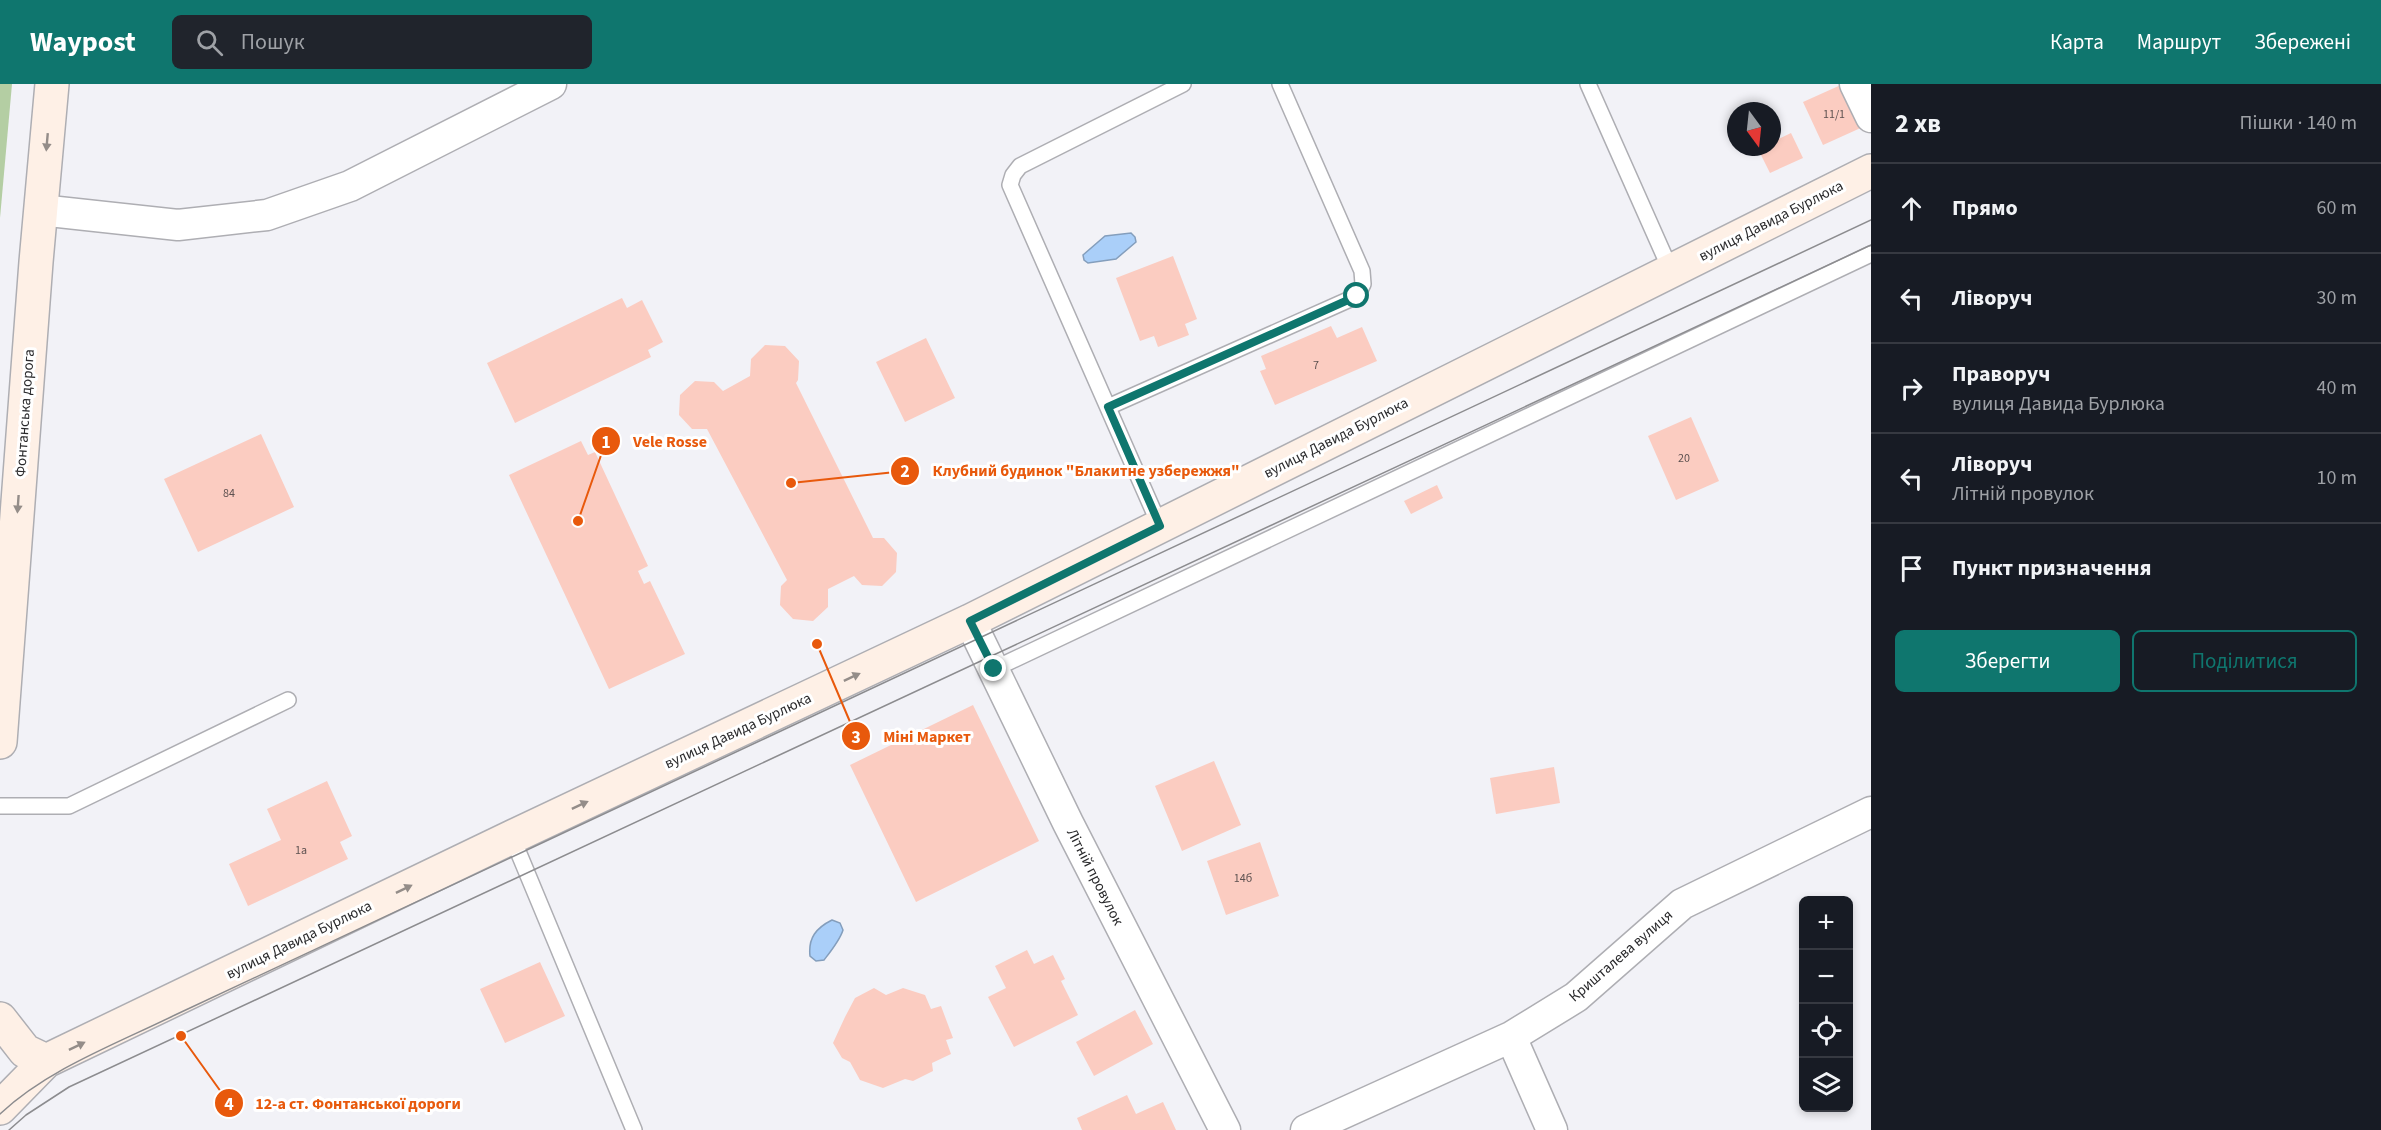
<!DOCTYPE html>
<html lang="uk">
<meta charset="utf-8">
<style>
body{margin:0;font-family:"Source Sans 3",sans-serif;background:#20242c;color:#f1f3f6}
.controls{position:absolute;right:18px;bottom:18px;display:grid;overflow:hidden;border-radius:9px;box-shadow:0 3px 9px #0003}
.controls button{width:54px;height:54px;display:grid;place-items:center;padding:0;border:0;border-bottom:2px solid #363941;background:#171b24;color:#f1f3f6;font:30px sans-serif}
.compass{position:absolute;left:1727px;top:18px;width:54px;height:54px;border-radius:50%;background:#171b24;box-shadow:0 3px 9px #0003;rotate:165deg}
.stop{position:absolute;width:18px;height:18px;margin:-14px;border:4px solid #0f766e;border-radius:50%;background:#fff}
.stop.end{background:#0f766e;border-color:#fff;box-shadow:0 2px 6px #0008}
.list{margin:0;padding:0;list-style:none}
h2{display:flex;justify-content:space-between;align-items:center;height:78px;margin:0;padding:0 24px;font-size:26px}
h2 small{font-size:20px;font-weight:400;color:#9ea1a6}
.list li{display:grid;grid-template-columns:39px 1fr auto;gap:18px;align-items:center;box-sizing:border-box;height:90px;padding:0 24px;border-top:2px solid #363941}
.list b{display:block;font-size:22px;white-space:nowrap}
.list p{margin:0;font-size:20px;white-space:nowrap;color:#9ea1a6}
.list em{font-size:20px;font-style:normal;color:#9ea1a6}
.actions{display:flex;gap:12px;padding:18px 24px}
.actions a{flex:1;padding:14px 0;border:2px solid #0f766e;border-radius:9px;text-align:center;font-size:21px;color:#0f766e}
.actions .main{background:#0f766e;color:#fff}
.icon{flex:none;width:33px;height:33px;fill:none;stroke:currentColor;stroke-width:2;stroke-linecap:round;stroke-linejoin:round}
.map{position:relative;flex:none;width:1871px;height:1046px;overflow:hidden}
header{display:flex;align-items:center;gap:36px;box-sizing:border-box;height:84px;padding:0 30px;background:#0f766e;color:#fff}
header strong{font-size:28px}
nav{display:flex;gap:33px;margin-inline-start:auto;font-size:21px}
.search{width:420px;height:54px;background:#20242c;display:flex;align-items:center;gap:15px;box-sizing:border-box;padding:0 21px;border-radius:9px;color:#9ea1a6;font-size:22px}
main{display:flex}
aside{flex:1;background:#171b24}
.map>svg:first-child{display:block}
</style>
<header>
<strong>Waypost</strong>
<div class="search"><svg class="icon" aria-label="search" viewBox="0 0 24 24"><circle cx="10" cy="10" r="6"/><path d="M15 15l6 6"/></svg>Пошук</div>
<nav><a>Карта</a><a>Маршрут</a><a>Збережені</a></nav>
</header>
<main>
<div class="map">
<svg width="1871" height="1046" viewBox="0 0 1871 1046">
<rect width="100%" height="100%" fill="#f2f2f7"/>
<!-- green -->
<path fill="#b4cea3" d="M0 0H12L0 134Z"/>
<!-- water -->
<path fill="#aacff9" stroke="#849ebc" stroke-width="1.5" d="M1131 149 1135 153 1136 158 1116 175 1088 179 1084 176 1083 171 1105 152Z
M832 836 840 839 843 846C840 856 831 867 824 876L816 877 810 872C808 854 816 844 832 836Z"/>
<!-- building -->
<path fill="#fbccc1" d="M1843 0 1865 42 1823 61 1803 18Z
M1791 49 1803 74 1770 89 1758 65 1772 63V58Z
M1173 172 1197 235 1185 240 1189 251 1158 263 1154 252 1140 257 1116 194Z
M622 214 627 224 642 216 663 258 648 266 651 273 515 339 487 279Z
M1331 242 1337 254 1362 243 1377 277 1275 321 1260 287 1266 285 1261 272Z
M926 254 955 314 905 338 876 278Z
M765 261 785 262 799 277 798 296 796 299 873 454H884L897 469 896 488 882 502 862 501 854 492 828 505V523L813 537 793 535 780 521 781 502 787 496 707 345H692L679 331 680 311 695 297 714 298 723 307 750 292 751 275Z
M1691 333 1719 397 1676 416 1648 352Z
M261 350 294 423 198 468 164 395Z
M581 357 588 371 595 368 648 482 638 487 644 500 650 497 685 570 609 605 509 391Z
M1437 401 1443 414 1411 430 1404 417Z
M973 621 1039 757 916 818 850 681Z
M1214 677 1241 741 1182 767 1155 702Z
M1554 683 1560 719 1496 730 1490 694Z
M327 697 352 752 340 758 348 775 248 822 229 780 281 756 267 725Z
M1260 758 1279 812 1226 831 1207 777Z
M1027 866 1034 880 1053 871 1065 895 1061 897 1078 931 1014 963 988 913 1006 904 995 882Z
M540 878 565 932 505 959 480 905Z
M874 904 886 911 903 904 925 911 931 925 941 922 953 954 946 956 951 970 932 979 933 987 913 997 905 995 883 1004 860 996 850 978 842 974 833 959 845 933 855 914Z
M1135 926 1153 960 1094 992 1076 958Z
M1127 1011 1136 1030 1163 1018 1176 1046H1082L1077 1034Z"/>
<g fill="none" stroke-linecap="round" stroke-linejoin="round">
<defs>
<path id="lane" d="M1588 0 1671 187
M1108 323 1357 212 1363 200 1362 187 1280 0
M1160 442 1010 101 1013 91 1020 82 1183 0
M994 585 1871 170
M0 722H69L288 616
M512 753 634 1046"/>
<path id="street" d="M1855 0 1871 33
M40 126 178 141 267 131 350 102 551 0
M970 537 1068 739 1225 1046
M1511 953 1552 1046
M1306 1046 1511 953 1576 913 1682 820 1871 728"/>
<path id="secondary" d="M0 658 36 178 52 0
M0 935 25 967 46 977
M0 1024 46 977 512 753 970 537 1871 87"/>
</defs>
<!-- lane casing -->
<use href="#lane" stroke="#aeaeb3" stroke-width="18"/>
<!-- street casing -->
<use href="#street" stroke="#aeaeb3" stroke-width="33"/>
<!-- secondary casing -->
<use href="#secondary" stroke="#aeaeb3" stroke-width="36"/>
<!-- lane -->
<use href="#lane" stroke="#fff" stroke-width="15"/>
<!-- street -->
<use href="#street" stroke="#fff" stroke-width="30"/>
<!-- secondary -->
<use href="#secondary" stroke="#fef0e6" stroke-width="33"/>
<!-- tram -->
<path stroke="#8c8c8f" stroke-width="1.5" d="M0 1030C48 985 116 960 175 931L1871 136
M9 1046 26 1031 69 1003 1871 161"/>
</g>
<!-- one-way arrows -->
<defs><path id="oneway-solid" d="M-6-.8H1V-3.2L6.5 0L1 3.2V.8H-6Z" transform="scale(1.5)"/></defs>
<g fill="#948d89">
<use href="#oneway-solid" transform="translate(47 58) rotate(95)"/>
<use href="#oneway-solid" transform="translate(18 420) rotate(94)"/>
<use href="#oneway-solid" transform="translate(852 593) rotate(-25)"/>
<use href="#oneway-solid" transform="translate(580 721) rotate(-25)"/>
<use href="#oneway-solid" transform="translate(404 805) rotate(-26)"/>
<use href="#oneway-solid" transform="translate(77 962) rotate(-26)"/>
</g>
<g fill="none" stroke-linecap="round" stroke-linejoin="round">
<!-- route -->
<path stroke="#0f766e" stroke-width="8" d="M994 585 970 537 1160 442 1108 323 1357 212"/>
</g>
<g text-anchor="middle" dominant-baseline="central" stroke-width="6" stroke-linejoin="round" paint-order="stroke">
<!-- number labels -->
<g font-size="12" fill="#5e5251">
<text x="1834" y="30">11/1</text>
<text x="1316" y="281">7</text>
<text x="1684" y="374">20</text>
<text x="229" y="409">84</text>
<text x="301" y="766">1а</text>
<text x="1243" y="794">14б</text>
</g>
<!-- street labels -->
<g font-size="15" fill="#2a2a2c" stroke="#fff">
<text transform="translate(1771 137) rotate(-27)">вулиця Давида Бурлюка</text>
<text transform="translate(25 329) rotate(-86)">Фонтанська дорога</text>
<text transform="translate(1336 354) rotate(-27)">вулиця Давида Бурлюка</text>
<text transform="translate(738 647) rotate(-25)">вулиця Давида Бурлюка</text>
<text transform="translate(1095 793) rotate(63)">Літній провулок</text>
<text transform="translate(299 856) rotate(-26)">вулиця Давида Бурлюка</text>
<text transform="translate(1621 872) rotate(-41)">Кришталева вулиця</text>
</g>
</g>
<!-- callouts -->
<path fill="none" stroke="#e8590c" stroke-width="2" d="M578 437L606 357M791 399L905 387M817 560L856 652M181 952L229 1019"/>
<g fill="#e8590c" stroke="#fff" stroke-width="2">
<circle cx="578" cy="437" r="6"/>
<circle cx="791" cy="399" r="6"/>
<circle cx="817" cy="560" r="6"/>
<circle cx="181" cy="952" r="6"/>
<circle cx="606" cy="357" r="15"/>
<circle cx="905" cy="387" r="15"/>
<circle cx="856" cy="652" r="15"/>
<circle cx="229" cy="1019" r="15"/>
</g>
<g font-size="18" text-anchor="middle" font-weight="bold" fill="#fff">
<text x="606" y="364">1</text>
<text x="905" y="393">2</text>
<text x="856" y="659">3</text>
<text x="229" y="1026">4</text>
</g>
<g font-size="16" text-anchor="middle" font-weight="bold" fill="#e8590c" stroke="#fff" stroke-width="6" stroke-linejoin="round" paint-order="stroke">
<text x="670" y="363">Vele Rosse</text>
<text x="1086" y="392">Клубний будинок "Блакитне узбережжя"</text>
<text x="927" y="658">Міні Маркет</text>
<text x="358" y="1025">12-а ст. Фонтанської дороги</text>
</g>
</svg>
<div class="controls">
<button>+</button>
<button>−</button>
<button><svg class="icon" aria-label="locate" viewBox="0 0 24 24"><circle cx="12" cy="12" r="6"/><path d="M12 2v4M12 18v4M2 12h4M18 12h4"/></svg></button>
<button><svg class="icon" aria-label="layers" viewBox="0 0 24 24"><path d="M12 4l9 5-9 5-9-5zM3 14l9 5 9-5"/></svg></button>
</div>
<svg class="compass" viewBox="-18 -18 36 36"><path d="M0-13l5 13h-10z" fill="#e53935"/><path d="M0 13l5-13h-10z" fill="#9ea1a6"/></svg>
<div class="stop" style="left:1357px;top:212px"></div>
<div class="stop end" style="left:994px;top:585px"></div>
</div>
<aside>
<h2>2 хв<small>Пішки · 140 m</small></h2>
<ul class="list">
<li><svg class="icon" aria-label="ahead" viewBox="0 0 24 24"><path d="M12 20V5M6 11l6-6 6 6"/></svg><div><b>Прямо</b></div><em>60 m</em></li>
<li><svg class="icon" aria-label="left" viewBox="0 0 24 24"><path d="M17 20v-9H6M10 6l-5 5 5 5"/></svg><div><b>Ліворуч</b></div><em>30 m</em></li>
<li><svg class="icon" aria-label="right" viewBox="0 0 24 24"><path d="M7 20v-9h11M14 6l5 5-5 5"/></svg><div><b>Праворуч</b><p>вулиця Давида Бурлюка</p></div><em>40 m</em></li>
<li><svg class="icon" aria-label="left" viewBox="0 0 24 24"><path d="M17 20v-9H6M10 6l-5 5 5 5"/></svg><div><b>Ліворуч</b><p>Літній провулок</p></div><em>10 m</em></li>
<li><svg class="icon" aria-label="arrive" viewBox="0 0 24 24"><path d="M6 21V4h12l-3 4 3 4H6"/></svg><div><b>Пункт призначення</b></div></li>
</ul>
<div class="actions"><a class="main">Зберегти</a><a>Поділитися</a></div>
</aside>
</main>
